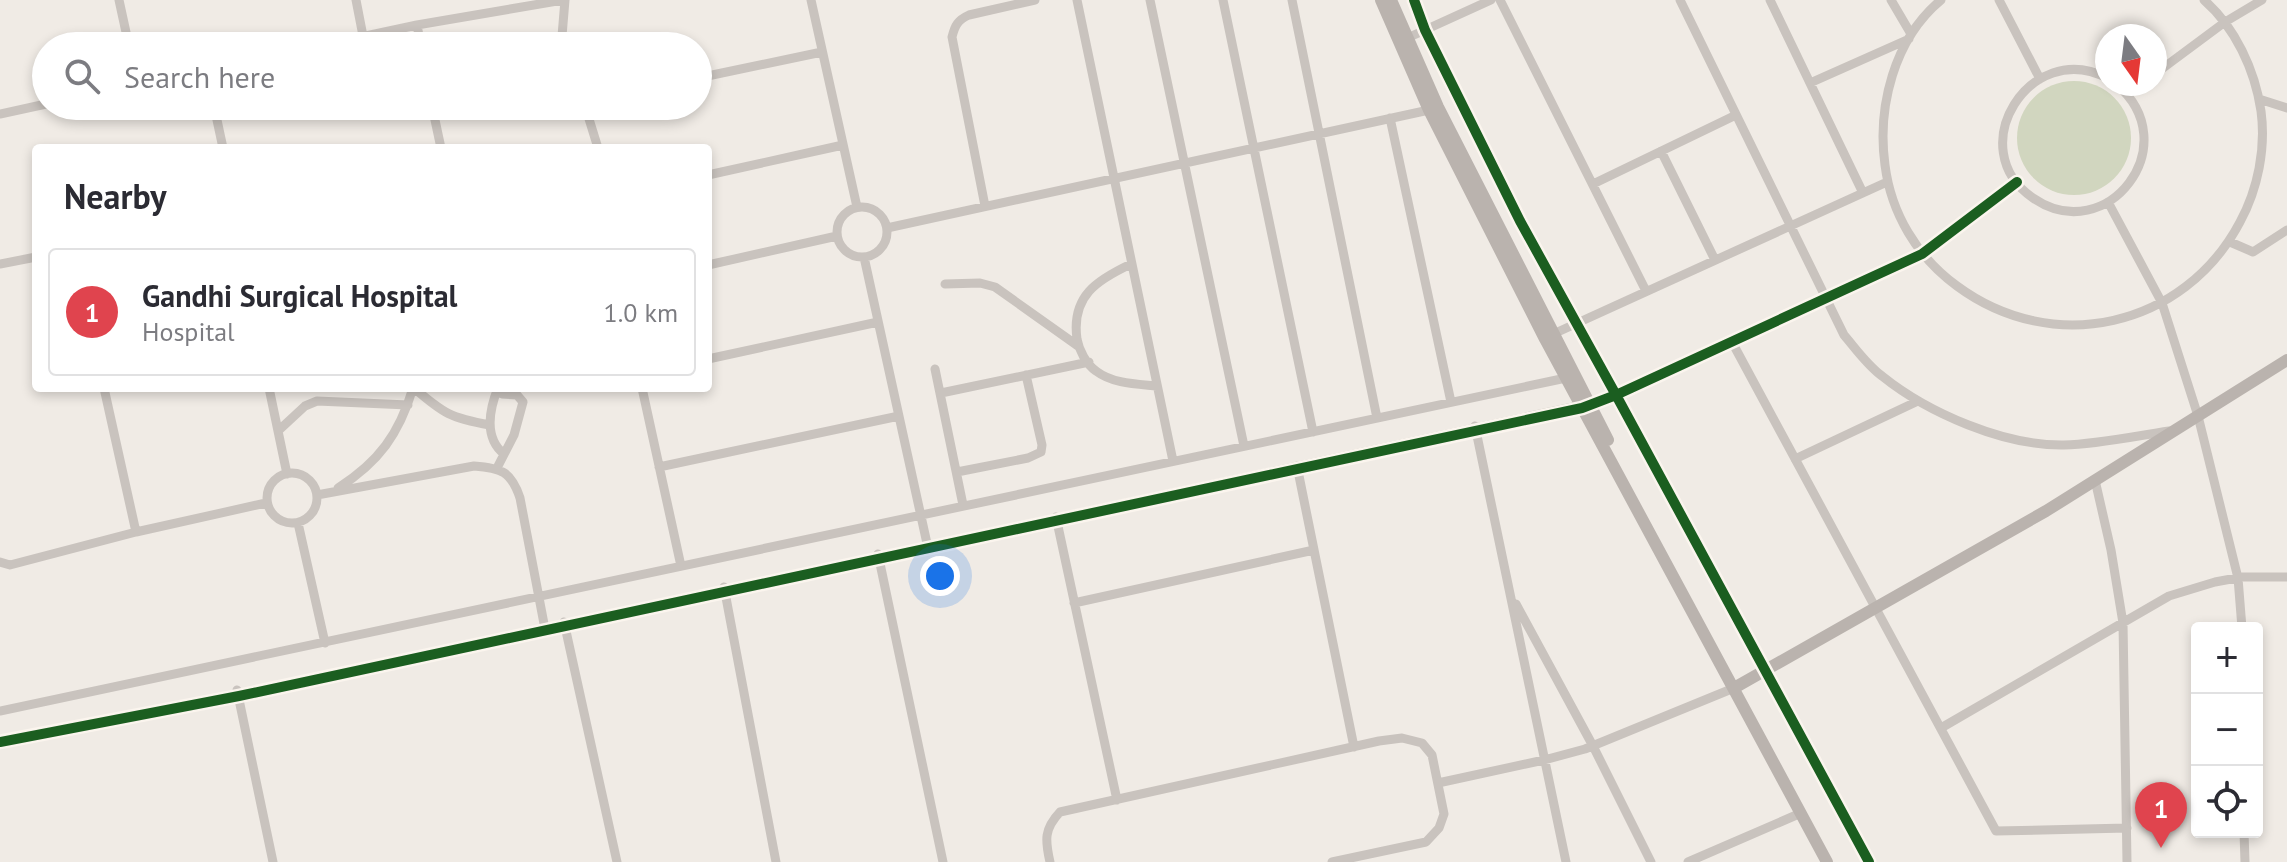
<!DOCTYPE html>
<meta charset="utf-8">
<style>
body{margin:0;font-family:"PT Sans",sans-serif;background:#f2f2f3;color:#2b2b33}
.controls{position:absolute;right:24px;bottom:24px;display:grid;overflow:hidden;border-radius:8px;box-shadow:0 4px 12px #0003}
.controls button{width:72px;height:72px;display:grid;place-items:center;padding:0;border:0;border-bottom:2px solid #e1e1e2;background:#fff;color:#2b2b33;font:40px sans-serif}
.compass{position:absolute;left:2095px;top:24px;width:72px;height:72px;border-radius:50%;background:#fff;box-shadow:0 4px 12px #0003;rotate:166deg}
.you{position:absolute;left:940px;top:576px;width:28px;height:28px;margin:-20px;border:6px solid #fff;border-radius:50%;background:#1a73e8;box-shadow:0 0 0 12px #1a73e833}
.badge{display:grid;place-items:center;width:52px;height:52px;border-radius:50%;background:#111827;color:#fff;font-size:26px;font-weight:700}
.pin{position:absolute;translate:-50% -66px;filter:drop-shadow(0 2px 4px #0008)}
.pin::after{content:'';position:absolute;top:42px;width:28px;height:24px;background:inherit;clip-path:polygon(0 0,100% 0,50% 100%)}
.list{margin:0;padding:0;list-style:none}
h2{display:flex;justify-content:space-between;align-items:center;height:104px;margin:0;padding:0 32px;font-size:34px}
h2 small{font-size:26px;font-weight:400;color:#7c7c81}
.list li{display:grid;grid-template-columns:52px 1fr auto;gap:24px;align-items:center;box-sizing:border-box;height:128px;margin:0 16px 16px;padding:0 16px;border:2px solid #e1e1e2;border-radius:8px}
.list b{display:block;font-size:30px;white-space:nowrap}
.list p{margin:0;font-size:26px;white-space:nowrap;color:#7c7c81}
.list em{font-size:26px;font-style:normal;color:#7c7c81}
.icon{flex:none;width:44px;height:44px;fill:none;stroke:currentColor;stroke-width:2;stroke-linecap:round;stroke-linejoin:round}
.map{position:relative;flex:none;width:2287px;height:862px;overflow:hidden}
.search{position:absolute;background:#fff;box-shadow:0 4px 12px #0003;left:32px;top:32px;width:680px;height:88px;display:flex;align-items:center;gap:20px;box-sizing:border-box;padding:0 28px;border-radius:44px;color:#7c7c81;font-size:30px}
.panel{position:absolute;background:#fff;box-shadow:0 4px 12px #0003;left:32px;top:144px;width:680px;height:248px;border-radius:8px}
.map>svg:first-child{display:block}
</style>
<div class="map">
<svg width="2287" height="862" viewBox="0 0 2287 862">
<rect width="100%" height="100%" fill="#f0ebe5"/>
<!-- park -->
<path fill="#d1d6bf" d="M2017 138a57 57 0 1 1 114 0a57 57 0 1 1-114 0Z"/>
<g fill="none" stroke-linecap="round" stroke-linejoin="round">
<!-- street -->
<path stroke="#c9c3be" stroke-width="9" d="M119 0 129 46
M356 0 363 36
M811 0 857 207
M1077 0 1173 461
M1150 0 1244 446
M1223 0 1313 432
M1292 0 1377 418
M1414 0 1425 30 1520 221 1616 395 1869 862
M1500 0 1646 291
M1680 0 1844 335C1856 349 1867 365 1882 376 1928 413 2004 446 2064 445 2099 444 2135 436 2169 431
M1770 0 1863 193
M1891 0 1911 34
M1941 0C1894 39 1877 107 1885 165 1891 213 1917 257 1957 286 2053 357 2184 328 2240 222 2258 189 2266 148 2261 111 2255 70 2235 27 2204 0
M1999 0 2040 79
M417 25 421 46
M1403 40 1491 0
M319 46 417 25 563 0
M564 46 562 36 565 0
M2155 74 2225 22 2262 0
M698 78 822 52
M2107 78C2030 38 1961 149 2033 198 2107 249 2188 144 2116 84
M1810 83 1909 39
M2128 94 2142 84
M2259 99 2287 108
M214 106 223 148
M432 106 441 148
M585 106 598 148
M0 114 46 104
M1390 118 1451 402
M1661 151 1715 260
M708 175 843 145
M1593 184 1736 115
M2108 202 2162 303 2198 416 2238 578 2242 628
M985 206 952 37C955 25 958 20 969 15L1035 0
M837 232a25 25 0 1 1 50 0a25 25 0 1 1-50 0Z
M887 228 1429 110
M2230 242 2253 252 2287 230
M864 257 928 548
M0 264 36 257
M1131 264C1097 280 1071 296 1077 339 1079 350 1086 364 1096 371 1113 384 1137 384 1157 386
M708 265 837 236
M945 284 980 283 995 287 1078 346
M1551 335 1887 182
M1732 342 1996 831 2127 828
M708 359 878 322
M935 369 963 505
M104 388 136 532
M269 388 287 474
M414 388C444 414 451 418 490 425
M494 388 502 394 517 395 523 402 514 435 497 468
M498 388C489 410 484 438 504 454
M642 388 681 566
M941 393 1089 362
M1589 405 1922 254 2017 182
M1475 426 1566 862
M278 431 305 406 317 401 408 405
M1795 459 1918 401
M1297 466 1354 747
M659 467 899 416
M957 472 1028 458 1041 452 1042 445 1026 375
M267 498a25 25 0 1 1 50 0a25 25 0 1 1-50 0Z
M2095 480 2111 550 2123 623 2127 862
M338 488C379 462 399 434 413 388
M317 495 474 466C501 468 511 471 520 498L545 629
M1056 517 1117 800
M298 523 325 643
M878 554 943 862
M0 562 10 565 136 532 266 503
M724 587 776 862
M1074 603 1314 550
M1516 604 1593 746 1651 862
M564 622 617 862
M237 690 273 862
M0 711 1566 378
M1941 728 2169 596 2215 582 2242 577H2287
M1438 783 1544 760 1585 749 1734 688
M2244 832 2245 862
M1050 862C1045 840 1044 829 1060 812L1379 741 1402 738 1422 743 1432 755 1444 814 1439 828 1426 842 1332 862
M1688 862 1801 813"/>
<!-- secondary -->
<path stroke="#bab3ae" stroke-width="12" d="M1381 0 1429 110 1545 339 1827 862
M1391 0 1438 107 1608 440
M1734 688 2046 511 2287 360
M0 742 239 696 1589 405"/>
<defs>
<path id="cycleway" d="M1414 0 1425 30 1520 221 1616 395 1869 862
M0 742 239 696 1582 408 1616 395 1922 254 2017 182"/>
</defs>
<!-- cycleway casing -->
<use href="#cycleway" stroke="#fbf5ee" stroke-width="15"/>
<!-- cycleway -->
<use href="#cycleway" stroke="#1b5e20" stroke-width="10"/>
</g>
</svg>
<div class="controls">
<button>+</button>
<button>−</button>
<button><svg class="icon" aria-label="locate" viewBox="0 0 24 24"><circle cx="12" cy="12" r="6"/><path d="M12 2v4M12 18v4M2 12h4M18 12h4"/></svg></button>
</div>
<svg class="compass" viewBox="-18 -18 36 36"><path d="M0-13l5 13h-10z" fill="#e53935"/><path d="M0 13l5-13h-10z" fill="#7c7c81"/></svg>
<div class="you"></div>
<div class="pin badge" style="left:2161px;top:848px;background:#e0444e">1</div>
<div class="search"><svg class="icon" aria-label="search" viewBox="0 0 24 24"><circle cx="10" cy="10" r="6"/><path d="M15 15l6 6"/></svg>Search here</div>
<section class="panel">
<h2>Nearby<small></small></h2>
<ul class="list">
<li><span class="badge" style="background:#e0444e">1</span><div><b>Gandhi Surgical Hospital</b><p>Hospital</p></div><em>1.0 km</em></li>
</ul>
</section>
</div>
